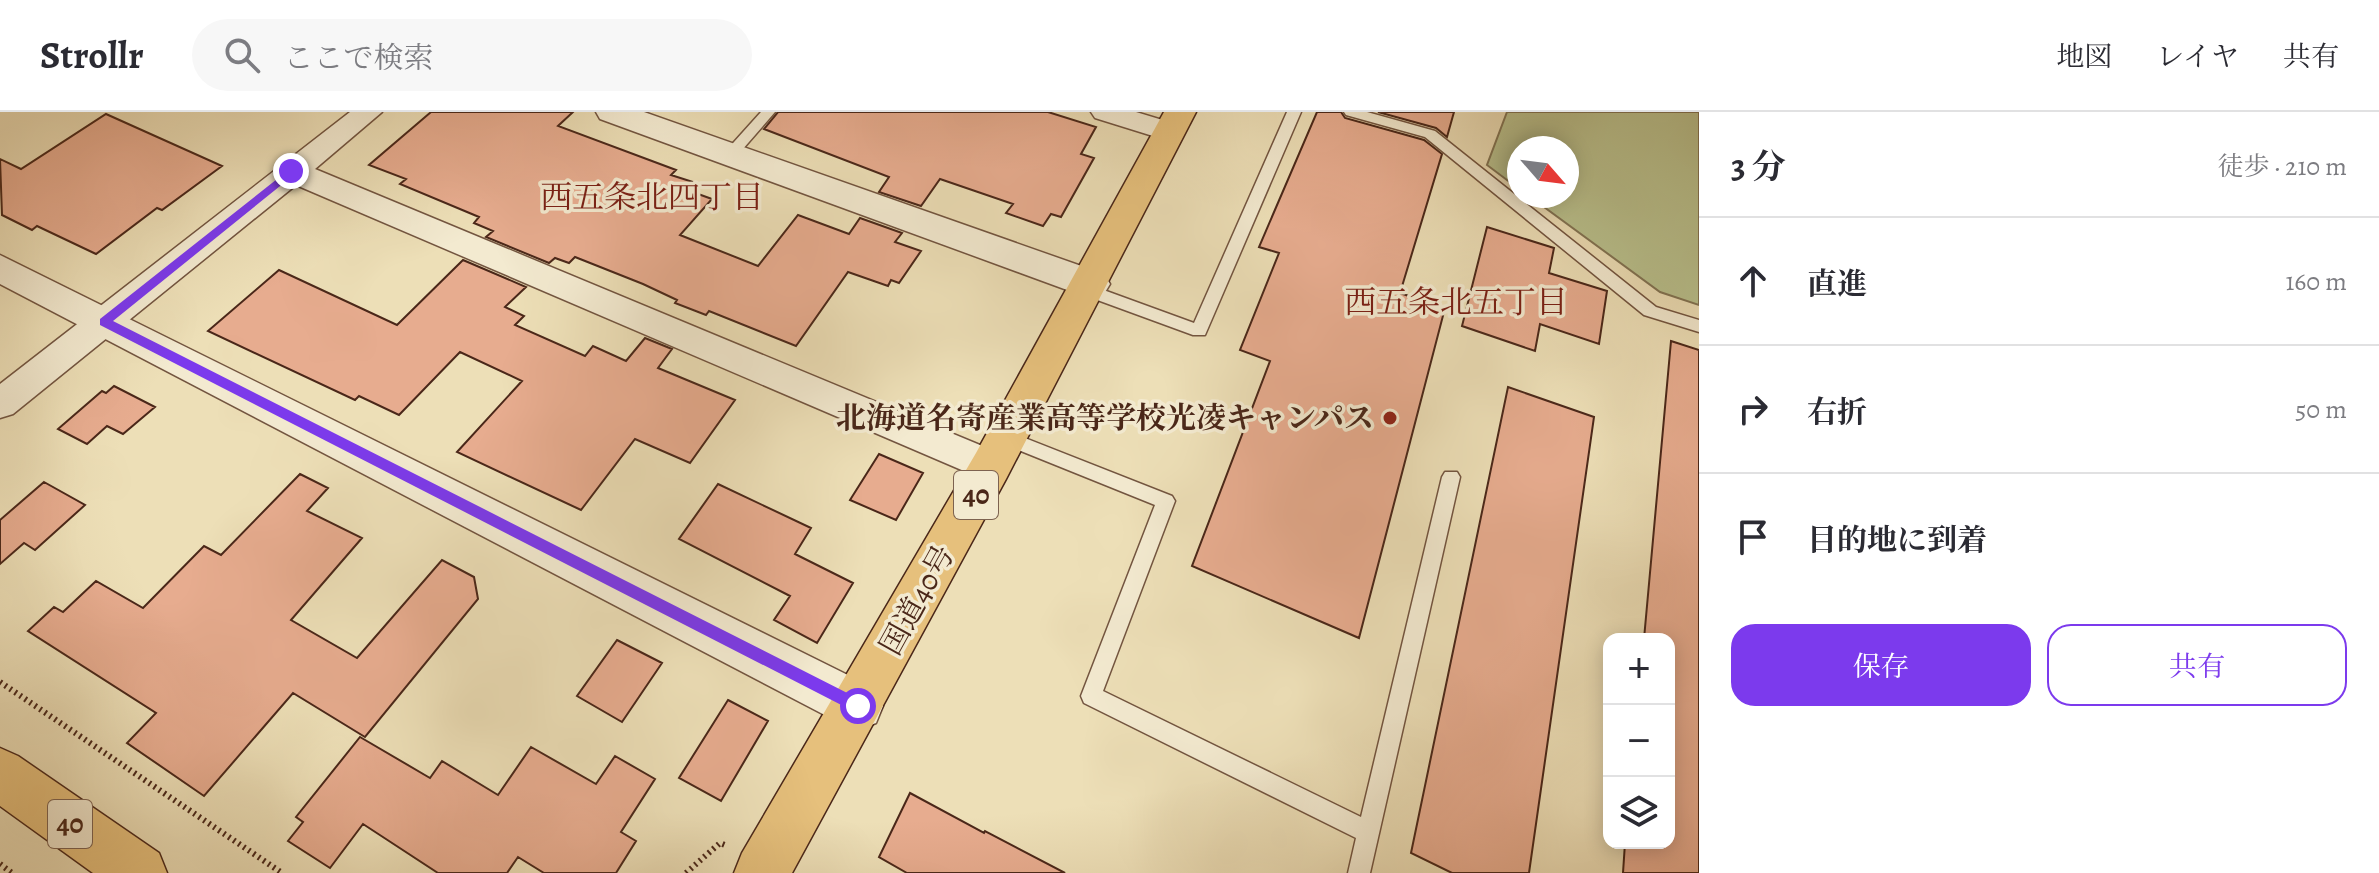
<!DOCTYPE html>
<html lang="ja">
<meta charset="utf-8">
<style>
body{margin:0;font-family:Alegreya,"Noto Serif JP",serif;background:#f7f7f7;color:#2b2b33}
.controls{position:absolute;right:24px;bottom:24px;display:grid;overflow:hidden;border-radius:16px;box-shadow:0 4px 20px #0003}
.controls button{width:72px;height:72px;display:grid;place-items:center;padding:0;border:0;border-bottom:2px solid #e1e1e2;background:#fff;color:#2b2b33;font:40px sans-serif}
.compass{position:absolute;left:1507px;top:24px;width:72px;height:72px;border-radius:50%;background:#fff;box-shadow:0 4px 20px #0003;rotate:118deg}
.stop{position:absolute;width:24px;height:24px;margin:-18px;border:6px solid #7c3aed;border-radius:50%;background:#fff}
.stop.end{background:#7c3aed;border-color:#fff;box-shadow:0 2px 8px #0008}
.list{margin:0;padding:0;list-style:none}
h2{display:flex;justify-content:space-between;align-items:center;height:104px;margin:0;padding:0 32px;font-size:34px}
h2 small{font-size:26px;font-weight:400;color:#7c7c81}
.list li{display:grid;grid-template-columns:52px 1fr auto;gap:24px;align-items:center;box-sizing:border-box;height:128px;padding:0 32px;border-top:2px solid #e1e1e2}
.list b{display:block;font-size:30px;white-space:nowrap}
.list em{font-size:26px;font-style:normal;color:#7c7c81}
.actions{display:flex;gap:16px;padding:24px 32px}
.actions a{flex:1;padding:18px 0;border:2px solid #7c3aed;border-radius:24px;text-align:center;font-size:28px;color:#7c3aed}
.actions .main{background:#7c3aed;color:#fff}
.icon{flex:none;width:44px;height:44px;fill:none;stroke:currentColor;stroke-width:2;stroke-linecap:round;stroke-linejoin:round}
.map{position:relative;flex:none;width:1699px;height:761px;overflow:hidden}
header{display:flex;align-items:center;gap:48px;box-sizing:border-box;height:112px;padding:0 40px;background:#fff;border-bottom:2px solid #e1e1e2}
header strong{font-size:38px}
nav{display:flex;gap:44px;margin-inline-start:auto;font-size:28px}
.search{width:560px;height:72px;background:#f7f7f7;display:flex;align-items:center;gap:20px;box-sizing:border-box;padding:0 28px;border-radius:44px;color:#7c7c81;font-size:30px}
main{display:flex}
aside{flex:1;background:#fff}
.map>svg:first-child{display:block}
</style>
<header>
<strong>Strollr</strong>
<div class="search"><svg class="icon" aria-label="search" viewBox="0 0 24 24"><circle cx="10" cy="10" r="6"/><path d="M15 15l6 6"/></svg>ここで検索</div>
<nav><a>地図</a><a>レイヤ</a><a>共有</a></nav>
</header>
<main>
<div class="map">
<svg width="1699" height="761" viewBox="0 0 1699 761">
<rect width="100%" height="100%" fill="#eddfb7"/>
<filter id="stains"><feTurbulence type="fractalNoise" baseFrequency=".0025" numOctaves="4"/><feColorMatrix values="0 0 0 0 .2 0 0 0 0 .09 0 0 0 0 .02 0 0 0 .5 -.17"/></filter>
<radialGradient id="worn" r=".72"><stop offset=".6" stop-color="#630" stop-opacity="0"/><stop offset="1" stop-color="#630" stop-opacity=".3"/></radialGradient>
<!-- green -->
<path fill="#b9c18e" stroke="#827454" stroke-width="2" d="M1507 0H1699V193L1660 180 1529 84H1567V36H1519V77L1487 53Z"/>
<!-- building -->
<path fill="#e7ac8f" stroke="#4a2719" stroke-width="2" d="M431 0H573L558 14 676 58 671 63 693 70 687 78 712 87 680 123 758 154 798 103 849 122 860 106 902 121 895 130 921 139 899 171 891 168 888 174 848 160 796 234 709 199 706 203 675 191 677 188 643 172 575 145 569 151 555 146 549 151 486 125 493 119 474 111 479 105 400 72 406 67 369 53Z
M778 0H1048L1096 15 1081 42 1094 46 1061 105 1051 102 1043 114 1006 101 1013 92 940 67 921 94 879 80 889 65 764 17Z
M1317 0H1341L1345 6 1424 28 1442 42 1400 181 1445 196 1359 526 1192 454 1270 249 1240 238 1279 141 1259 135Z
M1378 0H1454L1447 25 1436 16Z
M106 2 222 54 162 98 157 96 96 142 37 114 32 118 2 103 0 47 21 57Z
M1487 115 1554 136 1549 161 1607 179 1599 232 1540 212 1535 239 1462 214Z
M463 148 526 175 505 195 524 204 515 213 585 244 593 234 626 249 645 226 672 237 658 256 735 288 690 351 635 327 581 398 457 340 522 269 460 240 399 303 359 284 355 288 208 219 279 158 397 213Z
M1671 229 1699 238V761H1623L1625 731H1669V527H1644Z
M114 274 155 295 123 322 107 314 87 332 58 317 102 279 106 281Z
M1508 275 1594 305 1529 761H1452L1411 741Z
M879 342 923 361 896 408 850 388Z
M300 362 328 376 307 399 362 426 291 508 357 546 442 448 474 465 478 487 365 625 293 581 204 684 127 631 156 601 28 519 54 495 63 500 96 469 143 496 204 434 221 443Z
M44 370 85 393 35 438 24 431 0 452V408Z
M718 372 811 416 795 442 853 471 817 531 774 508 790 484 679 427Z
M617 528 662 551 622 610 577 584Z
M728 588 768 609 721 689 679 666Z
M360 625 430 666 442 649 498 683 531 635 596 672 615 644 655 667 621 720 636 729 616 761H544L518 745 507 761H438L363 712 330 756 288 729 303 710 296 705Z
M910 681 984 721 985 719 1065 761H907L879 745Z"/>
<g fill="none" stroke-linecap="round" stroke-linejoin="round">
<defs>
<path id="service" d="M761 0H775L735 46H725V40Z
M1287 0H1301L1205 223H1193L1081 182 1079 178 1087 172 1194 211Z
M1344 0H1367L1435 19 1656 195 1699 208V220L1644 203 1425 25 1346 3Z
M1007 319 1172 384 1175 389 1103 579 1361 705 1442 365 1445 360H1457L1460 365 1370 761H1348L1356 726 1084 591 1081 584 1155 393 1001 331 998 326 1001 321Z"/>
<path id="minor" d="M350 0H382L315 57 1004 343 1010 354 1004 365 991 370 978 365 296 73 13 302 0 306V272Z
M1091 0H1136L1179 13 1183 20 1179 27 1169 29 1095 6Z"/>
<path id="tertiary" d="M596 0H644L1104 162 1110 172 1104 182 1091 186 1078 182 600 7Z
M0 143 876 577 883 594 876 611 858 618 840 611 0 172Z"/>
<path id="trunk" d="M1164 0H1196L1006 367 792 761H734L742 741 976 341Z
M0 636 18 644 159 741 167 761H93L0 694Z"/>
</defs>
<!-- service casing -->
<use href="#service" stroke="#735540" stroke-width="3"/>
<!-- minor casing -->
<use href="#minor" stroke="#735540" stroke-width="3"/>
<!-- tertiary casing -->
<use href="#tertiary" stroke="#735540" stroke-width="3"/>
<!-- trunk casing -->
<use href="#trunk" stroke="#4a2719" stroke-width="3"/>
<!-- path -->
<path stroke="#4a2719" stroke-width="6" stroke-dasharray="2 4" stroke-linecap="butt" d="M0 570 282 761
M0 752 12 761
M686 761 720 731 725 733"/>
<!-- service -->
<use href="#service" fill="#f3ead0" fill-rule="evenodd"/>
<!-- minor -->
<use href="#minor" fill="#f3ead0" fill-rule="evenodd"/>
<!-- tertiary -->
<use href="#tertiary" fill="#f3ead0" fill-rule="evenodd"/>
<!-- trunk -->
<use href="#trunk" fill="#e6c07c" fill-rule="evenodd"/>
</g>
<!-- route -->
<path fill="#7c3aed" d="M291 56 297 59 295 62 113 209 863 589V599H853L100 213V207Z"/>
<!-- markers -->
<circle fill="#8f2418" stroke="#f3ead0" stroke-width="3" cx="1390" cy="306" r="8"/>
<g text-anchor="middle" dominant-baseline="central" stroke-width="7" stroke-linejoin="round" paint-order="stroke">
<!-- shield labels -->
<g fill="#f3ead0" stroke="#7d6250" stroke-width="2">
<rect x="954" y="359" width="44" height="48" rx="6"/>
<rect x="48" y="688" width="44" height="48" rx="6"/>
</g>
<g font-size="28" font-weight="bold" fill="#4a2719">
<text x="976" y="383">40</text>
<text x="70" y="712">40</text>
</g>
<!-- poi labels -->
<g font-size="30" font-weight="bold" fill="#4a2719" stroke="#f3ead0" text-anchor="end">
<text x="1374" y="306">北海道名寄産業高等学校光凌キャンパス</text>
</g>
<!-- street labels -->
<g font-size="30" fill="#4a2719" stroke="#f3ead0">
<text transform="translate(917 488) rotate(-61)">国道40号</text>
</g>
<!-- neighbourhood labels -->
<g font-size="32" fill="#7a1f14" stroke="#f3ead0">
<text x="652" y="85">西五条北四丁目</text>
<text x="1456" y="190">西五条北五丁目</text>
</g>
</g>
<rect width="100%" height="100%" filter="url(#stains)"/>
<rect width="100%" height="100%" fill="url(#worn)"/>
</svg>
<div class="controls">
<button>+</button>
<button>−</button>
<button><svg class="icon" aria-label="layers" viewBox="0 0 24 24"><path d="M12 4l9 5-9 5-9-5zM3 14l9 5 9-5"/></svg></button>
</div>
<svg class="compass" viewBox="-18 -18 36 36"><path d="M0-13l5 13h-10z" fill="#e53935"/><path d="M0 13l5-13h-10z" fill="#7c7c81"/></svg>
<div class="stop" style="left:858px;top:594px"></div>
<div class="stop end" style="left:291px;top:59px"></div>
</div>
<aside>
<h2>3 分<small>徒歩 · 210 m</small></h2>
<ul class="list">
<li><svg class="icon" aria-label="ahead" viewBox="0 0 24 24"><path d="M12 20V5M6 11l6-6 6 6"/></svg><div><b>直進</b></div><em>160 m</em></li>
<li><svg class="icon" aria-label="right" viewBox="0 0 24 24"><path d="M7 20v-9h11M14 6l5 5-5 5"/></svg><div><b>右折</b></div><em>50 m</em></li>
<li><svg class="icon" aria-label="arrive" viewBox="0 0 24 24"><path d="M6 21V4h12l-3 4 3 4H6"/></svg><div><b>目的地に到着</b></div></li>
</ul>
<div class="actions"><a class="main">保存</a><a>共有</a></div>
</aside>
</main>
